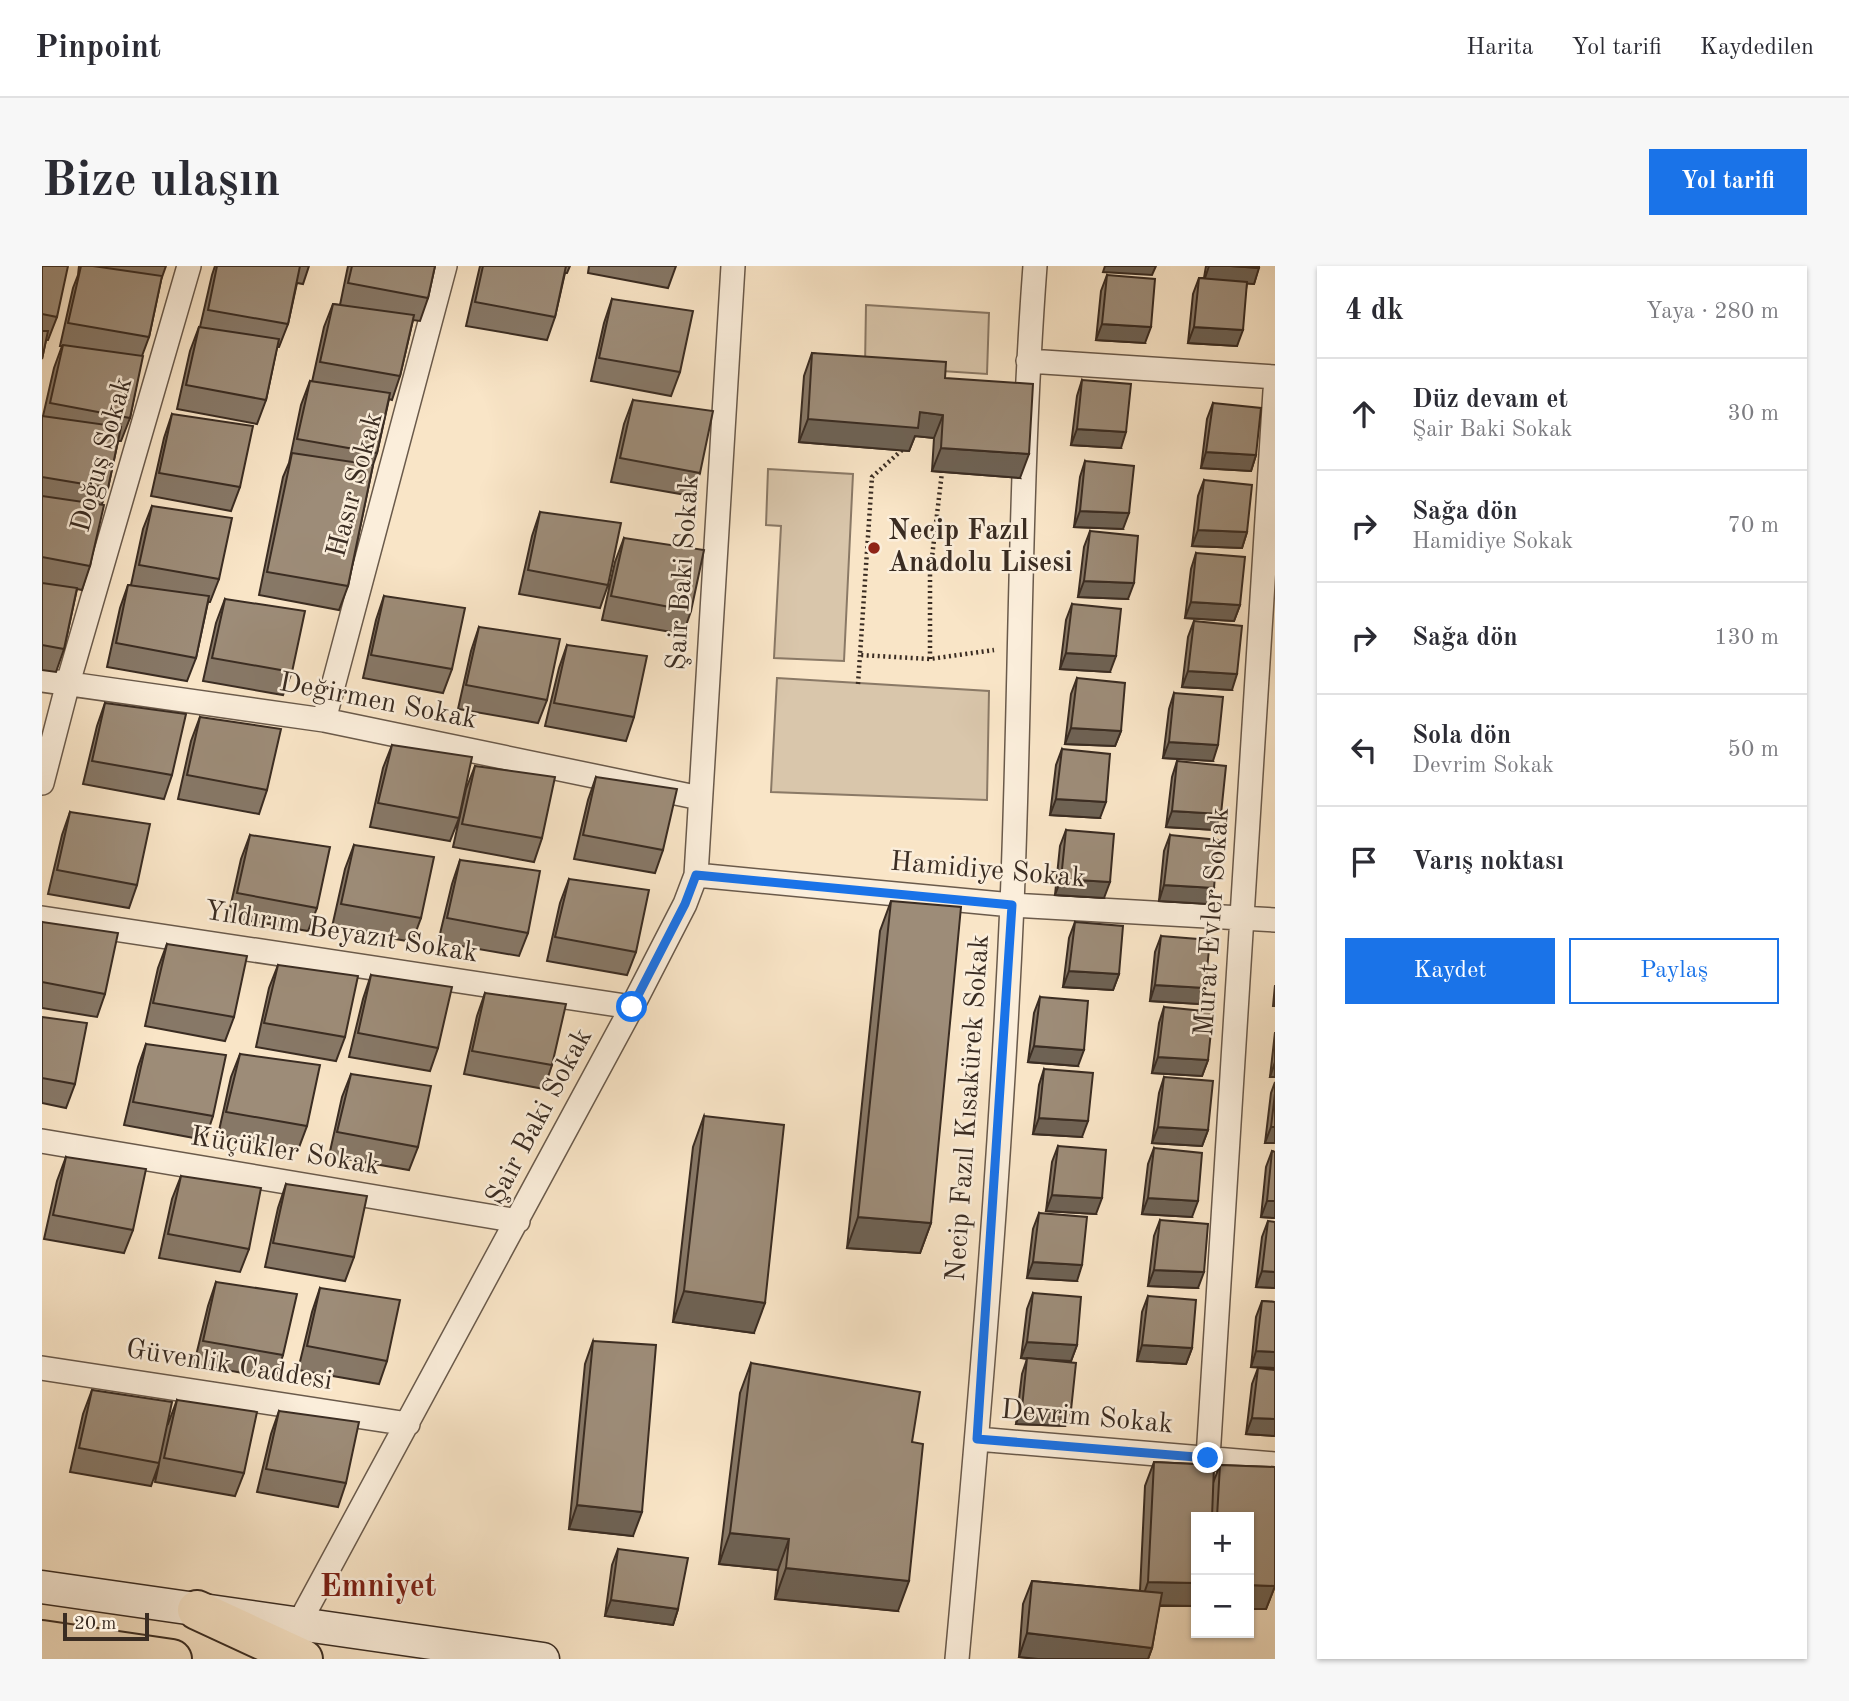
<!DOCTYPE html>
<html lang="tr">
<meta charset="utf-8">
<style>
body{margin:0;font-family:"Old Standard TT",serif;background:#f7f7f7;color:#2b2b33}
.controls{position:absolute;right:21px;bottom:21px;display:grid;overflow:hidden;border-radius:0px;box-shadow:0 2px 5px #0004}
.controls button{width:63px;height:63px;display:grid;place-items:center;padding:0;border:0;border-bottom:2px solid #e1e1e2;background:#fff;color:#2b2b33;font:35px sans-serif}
.scale{position:absolute;left:21px;bottom:18px;width:86px;box-sizing:border-box;padding-left:7px;border:4px solid #3a2c22;border-top:0;font-size:19px;line-height:24px;white-space:nowrap;color:#3a2c22;-webkit-text-stroke:5px #fbeedb;paint-order:stroke}
.stop{position:absolute;width:21px;height:21px;margin:-16px;border:5px solid #1a73e8;border-radius:50%;background:#fff}
.stop.end{background:#1a73e8;border-color:#fff;box-shadow:0 2px 7px #0008}
.list{margin:0;padding:0;list-style:none}
h2{display:flex;justify-content:space-between;align-items:center;height:91px;margin:0;padding:0 28px;font-size:30px}
h2 small{font-size:23px;font-weight:400;color:#7c7c81}
.list li{display:grid;grid-template-columns:46px 1fr auto;gap:21px;align-items:center;box-sizing:border-box;height:112px;padding:0 28px;border-top:2px solid #e1e1e2}
.list b{display:block;font-size:26px;white-space:nowrap}
.list p{margin:0;font-size:23px;white-space:nowrap;color:#7c7c81}
.list em{font-size:23px;font-style:normal;color:#7c7c81}
.actions{display:flex;gap:14px;padding:21px 28px}
.actions a{flex:1;padding:16px 0;border:2px solid #1a73e8;border-radius:0px;text-align:center;font-size:24px;color:#1a73e8}
.actions .main{background:#1a73e8;color:#fff}
.icon{flex:none;width:38px;height:38px;fill:none;stroke:currentColor;stroke-width:2;stroke-linecap:round;stroke-linejoin:round}
.map{position:relative;flex:none;width:1233px;height:1393px;overflow:hidden;border-radius:0px}
header{display:flex;align-items:center;gap:42px;box-sizing:border-box;height:98px;padding:0 35px;background:#fff;border-bottom:2px solid #e1e1e2}
header strong{font-size:33px}
nav{display:flex;gap:38px;margin-inline-start:auto;font-size:24px}
.intro{display:flex;align-items:center;justify-content:space-between;box-sizing:border-box;height:168px;padding:0 42px}
h1{margin:0;font-size:49px}
.button{padding:18px 32px;border-radius:0px;background:#1a73e8;color:#fff;font-size:24px;font-weight:700}
main{display:flex;gap:42px;padding:0 42px}
aside{flex:1;background:#fff;border-radius:0px;box-shadow:0 2px 5px #0004}
.map>svg:first-child{display:block}
</style>
<header>
<strong>Pinpoint</strong>
<nav><a>Harita</a><a>Yol tarifi</a><a>Kaydedilen</a></nav>
</header>
<div class="intro"><h1>Bize ulaşın</h1><a class="button">Yol tarifi</a></div>
<main>
<div class="map">
<svg width="1233" height="1393" viewBox="0 0 1233 1393">
<rect width="100%" height="100%" fill="#f9e5c7"/>
<filter id="stains"><feTurbulence type="fractalNoise" baseFrequency=".00286" numOctaves="4"/><feColorMatrix values="0 0 0 0 .2 0 0 0 0 .09 0 0 0 0 .02 0 0 0 .5 -.17"/></filter>
<radialGradient id="worn" r=".72"><stop offset=".6" stop-color="#630" stop-opacity="0"/><stop offset="1" stop-color="#630" stop-opacity=".3"/></radialGradient>
<!-- pitch -->
<path fill="#d9c6ab" stroke="#8a7966" stroke-width="2" d="M824 39 947 47 945 108 823 100Z
M726 203 811 208 802 395 732 392 739 260 724 259Z
M735 412 947 425 945 534 729 526Z"/>
<g fill="none" stroke-linecap="round" stroke-linejoin="round">
<defs>
<path id="minor" d="M986 95 1233 111
M0 414 282 454 658 532
M282 454 403 0
M0 517 26 417 147 0
M654 609 970 639 1233 654
M0 652 590 741
M0 875 476 955
M0 1102 366 1158
M935 1173 1233 1198
M1166 1192 1233 125
M256 1359 590 741 643 638 654 609 691 0
M915 1393C938 1142 959 890 970 638 979 425 977 212 993 0"/>
<path id="secondary" d="M0 1321 501 1393"/>
<path id="trunk" d="M155 1344 261 1393
M0 1374 130 1393"/>
</defs>
<!-- minor casing -->
<use href="#minor" stroke="#6a5a4b" stroke-width="26"/>
<!-- secondary casing -->
<use href="#secondary" stroke="#3a2c22" stroke-width="35"/>
<!-- trunk casing -->
<use href="#trunk" stroke="#3a2c22" stroke-width="42"/>
<!-- path -->
<path stroke="#3a2c22" stroke-width="4.5" stroke-dasharray="2 3.5" stroke-linecap="butt" d="M860 184 830 211 818 389 888 393 952 384
M888 393V308L900 206
M816 418 818 389"/>
<!-- minor -->
<use href="#minor" stroke="#fbeedb" stroke-width="23"/>
<!-- secondary -->
<use href="#secondary" stroke="#fbeedb" stroke-width="32"/>
<!-- trunk -->
<use href="#trunk" stroke="#f9e5c7" stroke-width="38"/>
</g>
<!-- wall -->
<path fill="#877867" stroke="#3a2c22" stroke-width="2" d="M0 0 15 51 6 74H4L0 93Z
M37 0H124L119 14 107 71 100 90 88 152 79 175H76L66 222 60 238 48 300 40 324 35 323 22 383 14 406 0 404V150H1L12 102 20 80H18L31 22 36 9Z
M173 0H267L261 18 255 17 246 58 237 81H235L224 134 215 158 135 143 148 85 157 61H158L170 9Z
M306 0H393L386 32 378 55 371 54 358 110 350 134 347 133 335 187 331 199 306 320 297 344 217 329 241 211 247 197 259 139 268 115 270 116 282 61 291 38 298 39Z
M438 0H528L525 7H523L513 51 505 74 424 60Z
M547 0H634L626 22 546 7Z
M1164 0H1217L1212 18 1205 17 1195 80 1146 77 1151 28 1157 12H1162Z
M1065 9 1103 77 1054 74 1059 25Z
M570 33 638 106 629 130 549 115 562 57Z
M770 87 903 112 978 212 890 205 892 172 873 170 867 185 757 176 762 110Z
M1040 114 1079 182 1029 179 1035 130Z
M591 134 658 207 650 230 569 216 582 158Z
M1171 137 1214 189 1209 205 1159 202 1165 153Z
M130 148 198 221 189 245 109 230 122 172Z
M1043 195 1081 263 1032 261 1038 211Z
M1162 214 1205 266 1200 282 1150 280 1156 230Z
M110 240 177 313 168 336H166L154 392 145 415 65 401 78 342 86 319H89L101 263Z
M498 246 566 319 558 342 477 328 490 270Z
M1048 265 1086 333 1036 331 1042 281Z
M582 272 649 345 641 368 560 354 573 296Z
M1154 287 1198 339 1192 355 1143 352 1149 303Z
M342 330 410 403 401 427 321 412 334 354Z
M183 333 250 406 241 429 161 415 174 357Z
M1030 338 1068 406 1018 403 1024 354Z
M1152 355 1190 424 1140 421 1146 371Z
M437 361 505 434 496 457 416 443 429 385Z
M525 379 592 451 584 475 503 460 517 402Z
M1035 412 1079 465 1073 480 1023 478 1029 428Z
M1132 427 1171 495 1121 492 1127 443Z
M63 437 130 509 122 533 41 518 55 460Z
M158 451 225 524 217 548 136 533 149 475Z
M350 479 417 552 408 575 328 561 341 502Z
M1020 483 1058 552 1008 549 1014 499Z
M1135 495 1173 564 1124 561 1130 511Z
M433 500 500 572 492 596 411 581 424 523Z
M554 511 621 584 613 607 532 593 546 534Z
M28 546 95 619 87 642 6 628 20 569Z
M1024 564 1062 632 1013 629 1018 580Z
M208 569 275 642 266 665 186 651 199 593Z
M1128 569 1166 638 1117 635 1122 585Z
M312 579 379 652 370 676 290 661 303 603Z
M418 594 486 667 477 690 396 676 410 618Z
M527 613 594 686 585 709 505 695 518 637Z
M849 635 889 957 878 987 805 982 838 665Z
M0 656 63 728 55 751 0 742Z
M1033 656 1077 708 1071 724 1021 721 1027 672Z
M1119 670 1157 738 1108 735 1113 686Z
M125 678 192 751 183 775 103 760 116 702Z
M236 699 303 771 294 795 214 781 227 722Z
M329 709 396 782 388 805 307 791 321 733Z
M1233 719V740H1231Z
M443 727 510 799 502 823 422 808 435 750Z
M998 731 1036 800 986 796 992 747Z
M1122 741 1166 794 1160 810 1110 807 1117 757Z
M0 751 33 818 24 842 0 837Z
M1233 766V811H1228Z
M104 778 171 850 163 874 82 859 96 801Z
M198 788 265 860 256 884 176 869 189 811Z
M1002 803 1040 871 991 868 997 819Z
M309 808 376 881 367 904 287 890 300 831Z
M1122 811 1166 864 1160 880 1110 877 1117 827Z
M1233 816V877H1223L1229 827Z
M662 850 712 1067 631 1056 651 881Z
M1016 880 1054 948 1004 945 1010 896Z
M1112 882 1150 951 1100 948 1106 898Z
M1230 885 1233 886V952L1219 951 1224 901Z
M24 891 91 964 82 987 2 973 15 915Z
M139 910 207 983 198 1006 117 992 130 933Z
M244 918 312 991 303 1015 223 1001 236 942Z
M997 947 1035 1015 985 1012 991 963Z
M1118 954 1156 1022 1106 1020 1112 970Z
M1226 955 1233 1022 1214 1021 1220 971Z
M174 1016 241 1089 233 1113 152 1098 166 1040Z
M278 1022 345 1095 337 1118 256 1104 270 1046Z
M991 1027 1035 1079 1029 1095 994 1093 1023 1160 974 1158 980 1108 985 1093 979 1092 985 1043Z
M1106 1030 1150 1082 1144 1098 1095 1095 1100 1046Z
M1220 1035 1233 1036V1102L1209 1101 1214 1051Z
M551 1075 591 1270 527 1263 543 1098Z
M709 1097 856 1345 733 1333 736 1304 677 1298 698 1127Z
M1216 1102 1233 1104V1170L1204 1168 1210 1118Z
M50 1124 126 1158 135 1134 202 1207 193 1230 113 1216 117 1198 109 1220 28 1206 41 1148Z
M237 1145 304 1217 296 1241 215 1226 229 1168Z
M1112 1196 1172 1199 1171 1217 1178 1199 1233 1201V1320L1224 1343H1207V1251H1154V1340H1117L1110 1382 1106 1393H996L977 1391 981 1338 990 1315 1098 1325 1103 1220Z
M576 1283 636 1343 631 1359 563 1350 570 1299Z"/>
<!-- shaded-wall -->
<path fill="#6e6254" stroke="#3a2c22" stroke-width="2" d="M1063 0H1114L1110 9 1061 6Z
M1167 0H1189L1217 2 1212 18 1162 15Z
M1060 58 1109 61 1103 77 1054 74Z
M1152 61 1201 64 1195 80 1146 77Z
M878 146 901 149 892 172 873 170 867 185 757 176 766 153Z
M1035 163 1084 166 1079 182 1029 179Z
M899 182 987 188 978 212 890 205Z
M1164 186 1214 189 1209 205 1159 202Z
M1038 245 1087 247 1081 263 1032 261Z
M1156 264 1205 266 1200 282 1150 280Z
M1042 315 1092 317 1086 333 1036 331Z
M1149 336 1198 339 1192 355 1143 352Z
M1024 387 1074 390 1068 406 1018 403Z
M1146 405 1195 408 1190 424 1140 421Z
M1029 462 1079 465 1073 480 1023 478Z
M1127 476 1176 479 1171 495 1121 492Z
M1014 533 1064 536 1058 552 1008 549Z
M1130 545 1179 548 1173 564 1124 561Z
M1019 613 1068 616 1062 632 1013 629Z
M1122 619 1172 622 1166 638 1117 635Z
M1027 705 1077 708 1071 724 1021 721Z
M1113 719 1163 722 1157 738 1108 735Z
M992 780 1042 784 1036 800 986 796Z
M1116 791 1166 794 1160 810 1110 807Z
M1233 796V811H1228Z
M997 852 1046 855 1040 871 991 868Z
M1116 861 1166 864 1160 880 1110 877Z
M1229 861H1233V877H1223Z
M1010 929 1060 932 1054 948 1004 945Z
M1106 932 1156 935 1150 951 1100 948Z
M1225 935H1233V952L1219 951Z
M816 951 889 957 878 987 805 982Z
M991 996 1040 999 1035 1015 985 1012Z
M1112 1004 1162 1006 1156 1022 1106 1020Z
M1220 1005 1233 1006V1022L1214 1021Z
M642 1025 723 1037 712 1067 631 1056Z
M985 1076 1035 1079 1029 1095 979 1092Z
M1100 1079 1150 1082 1144 1098 1095 1095Z
M1214 1085 1233 1086V1102L1209 1101Z
M980 1142 1029 1144 1023 1160 974 1158Z
M1210 1152 1233 1153V1170L1204 1168Z
M535 1239 600 1246 591 1270 527 1263Z
M688 1267 747 1273 736 1304 677 1298Z
M744 1302 867 1315 856 1345 733 1333Z
M1106 1316 1154 1317V1340L1098 1339Z
M1207 1319 1233 1320 1224 1343H1207Z
M569 1334 636 1343 631 1359 563 1350Z
M985 1367 1110 1382 1106 1393H996L977 1391Z"/>
<!-- building -->
<path fill="#9d8c78" stroke="#3a2c22" stroke-width="2" d="M0 0H26L15 51 0 48Z
M39 0H51L120 10 107 71 26 57Z
M175 0H258L246 58 166 44Z
M310 0H393L386 32 306 17Z
M441 0H524L513 51 433 36Z
M1189 0H1217V2Z
M1065 9 1113 13 1109 61 1060 58Z
M1157 12 1205 16 1201 64 1152 61Z
M570 33 651 45 638 106 557 92Z
M291 38 372 49 358 110 278 96Z
M157 61 237 73 224 134 144 119Z
M0 65H6L0 93Z
M21 79 101 90 88 152 8 137Z
M770 87 904 96 903 112 991 118 987 188 899 182 901 149 878 146 876 162 766 153Z
M1040 114 1089 118 1084 166 1035 163Z
M268 115 348 127 335 187 255 173Z
M591 134 671 145 658 207 578 192Z
M1171 137 1219 142 1214 189 1164 186Z
M130 148 211 160 198 221 117 207Z
M0 150 79 161 66 222 0 211Z
M250 187 331 199 306 320 225 306Z
M1043 195 1092 200 1087 247 1038 245Z
M1162 214 1210 219 1205 266 1156 264Z
M0 230 62 239 48 300 0 291Z
M110 240 190 252 177 313 97 299Z
M498 246 579 257 566 319 486 304Z
M1048 265 1096 270 1092 317 1042 315Z
M582 272 662 284 649 345 569 330Z
M1154 287 1203 291 1198 339 1149 336Z
M0 317 35 322 22 383 0 379Z
M86 319 167 330 154 392 74 377Z
M342 330 423 342 410 403 329 389Z
M183 333 263 345 250 406 170 392Z
M1030 338 1079 343 1074 390 1024 387Z
M1152 355 1200 360 1195 408 1146 405Z
M437 361 518 373 505 434 424 419Z
M525 379 605 390 592 451 512 437Z
M1035 412 1083 417 1079 465 1029 462Z
M1132 427 1181 431 1176 479 1127 476Z
M63 437 144 448 130 509 50 495Z
M158 451 239 463 225 524 145 509Z
M350 479 430 491 417 552 336 537Z
M1020 483 1068 488 1064 536 1014 533Z
M1135 495 1184 500 1179 548 1130 545Z
M433 500 513 511 500 572 420 558Z
M554 511 635 523 621 584 541 569Z
M28 546 108 558 95 619 15 604Z
M1024 564 1072 568 1068 616 1019 613Z
M208 569 288 581 275 642 195 627Z
M1128 569 1176 574 1172 622 1122 619Z
M312 579 392 591 379 652 299 638Z
M418 594 498 605 486 667 405 652Z
M527 613 607 624 594 686 513 671Z
M849 635 919 641 889 957 816 951Z
M0 656 76 667 63 728 0 716Z
M1033 656 1081 660 1077 708 1027 705Z
M1119 670 1168 674 1163 722 1113 719Z
M125 678 205 690 192 751 111 737Z
M236 699 316 710 303 771 222 757Z
M329 709 410 721 396 782 316 767Z
M443 727 524 738 510 799 430 785Z
M998 731 1046 735 1042 784 992 780Z
M1122 741 1171 746 1166 794 1116 791Z
M0 751 45 757 33 818 0 812Z
M104 778 184 789 171 850 91 836Z
M198 788 278 799 265 860 184 846Z
M1002 803 1051 807 1046 855 997 852Z
M309 808 389 820 376 881 295 866Z
M1122 811 1171 815 1166 864 1116 861Z
M1233 827V861H1229Z
M662 850 742 859 723 1037 642 1025Z
M1016 880 1064 884 1060 932 1010 929Z
M1112 882 1160 887 1156 935 1106 932Z
M1230 885 1233 886V935H1225Z
M24 891 104 903 91 964 11 949Z
M139 910 219 922 207 983 126 968Z
M244 918 325 930 312 991 231 977Z
M997 947 1045 951 1040 999 991 996Z
M1118 954 1166 958 1162 1006 1112 1004Z
M1226 955 1233 956V1006L1220 1005Z
M174 1016 255 1028 241 1089 161 1075Z
M278 1022 358 1034 345 1095 265 1080Z
M991 1027 1039 1031 1035 1079 985 1076Z
M1106 1030 1154 1034 1150 1082 1100 1079Z
M1220 1035 1233 1036V1086L1214 1085Z
M551 1075 614 1079 600 1246 535 1239Z
M985 1092 1034 1097 1029 1144 980 1142Z
M709 1097 878 1126 870 1176 881 1178 867 1315 744 1302 747 1273 688 1267Z
M1216 1102 1233 1104V1153L1210 1152Z
M50 1124 130 1136 117 1197 37 1182Z
M135 1134 215 1146 202 1207 122 1192Z
M237 1145 317 1156 304 1217 224 1203Z
M1112 1196 1172 1199 1170 1251H1154V1317L1106 1316Z
M1178 1199 1233 1201V1320L1207 1319V1251H1175Z
M576 1283 646 1292 636 1343 569 1334Z
M990 1315 1120 1327 1110 1382 985 1367Z"/>
<g fill="none" stroke-linecap="round" stroke-linejoin="round">
<!-- route -->
<path stroke="#1a73e8" stroke-width="9" d="M590 741 643 638 654 609 970 639 935 1173 1166 1192"/>
</g>
<!-- markers -->
<circle fill="#8f2418" stroke="#fbeedb" stroke-width="2.5" cx="832" cy="282" r="7"/>
<g text-anchor="middle" dominant-baseline="central" stroke-width="5" stroke-linejoin="round" paint-order="stroke">
<!-- street labels -->
<g font-size="28" fill="#3a2c22" stroke="#fbeedb">
<text transform="translate(61 189) rotate(-74)">Doğuş Sokak</text>
<text transform="translate(314 219) rotate(-75)">Hasır Sokak</text>
<text transform="translate(642 307) rotate(-86)">Şair Baki Sokak</text>
<text transform="translate(336 436) rotate(11)">Değirmen Sokak</text>
<text transform="translate(946 605) rotate(5)">Hamidiye Sokak</text>
<text transform="translate(1171 656) rotate(-86)">Murat Evler Sokak</text>
<text transform="translate(299 667) rotate(9)">Yıldırım Beyazıt Sokak</text>
<text transform="translate(927 842) rotate(-86)">Necip Fazıl Kısakürek Sokak</text>
<text transform="translate(498 851) rotate(-62)">Şair Baki Sokak</text>
<text transform="translate(243 886) rotate(9)">Küçükler Sokak</text>
<text transform="translate(187 1100) rotate(9)">Güvenlik Caddesi</text>
<text transform="translate(1045 1152) rotate(5)">Devrim Sokak</text>
</g>
<!-- poi labels -->
<g font-size="28" font-weight="bold" fill="#3a2c22" stroke="#fbeedb" text-anchor="start">
<text x="846" y="266">Necip Fazıl<tspan x="846" dy="32">Anadolu Lisesi</tspan></text>
</g>
<!-- quarter labels -->
<g font-size="32" font-weight="bold" fill="#7a1f14" stroke="#fbeedb">
<text x="336" y="1322">Emniyet</text>
</g>
</g>
<rect width="100%" height="100%" filter="url(#stains)"/>
<rect width="100%" height="100%" fill="url(#worn)"/>
</svg>
<div class="controls">
<button>+</button>
<button>−</button>
</div>
<div class="scale">20 m</div>
<div class="stop" style="left:590px;top:741px"></div>
<div class="stop end" style="left:1166px;top:1192px"></div>
</div>
<aside>
<h2>4 dk<small>Yaya · 280 m</small></h2>
<ul class="list">
<li><svg class="icon" aria-label="ahead" viewBox="0 0 24 24"><path d="M12 20V5M6 11l6-6 6 6"/></svg><div><b>Düz devam et</b><p>Şair Baki Sokak</p></div><em>30 m</em></li>
<li><svg class="icon" aria-label="right" viewBox="0 0 24 24"><path d="M7 20v-9h11M14 6l5 5-5 5"/></svg><div><b>Sağa dön</b><p>Hamidiye Sokak</p></div><em>70 m</em></li>
<li><svg class="icon" aria-label="right" viewBox="0 0 24 24"><path d="M7 20v-9h11M14 6l5 5-5 5"/></svg><div><b>Sağa dön</b></div><em>130 m</em></li>
<li><svg class="icon" aria-label="left" viewBox="0 0 24 24"><path d="M17 20v-9H6M10 6l-5 5 5 5"/></svg><div><b>Sola dön</b><p>Devrim Sokak</p></div><em>50 m</em></li>
<li><svg class="icon" aria-label="arrive" viewBox="0 0 24 24"><path d="M6 21V4h12l-3 4 3 4H6"/></svg><div><b>Varış noktası</b></div></li>
</ul>
<div class="actions"><a class="main">Kaydet</a><a>Paylaş</a></div>
</aside>
</main>
